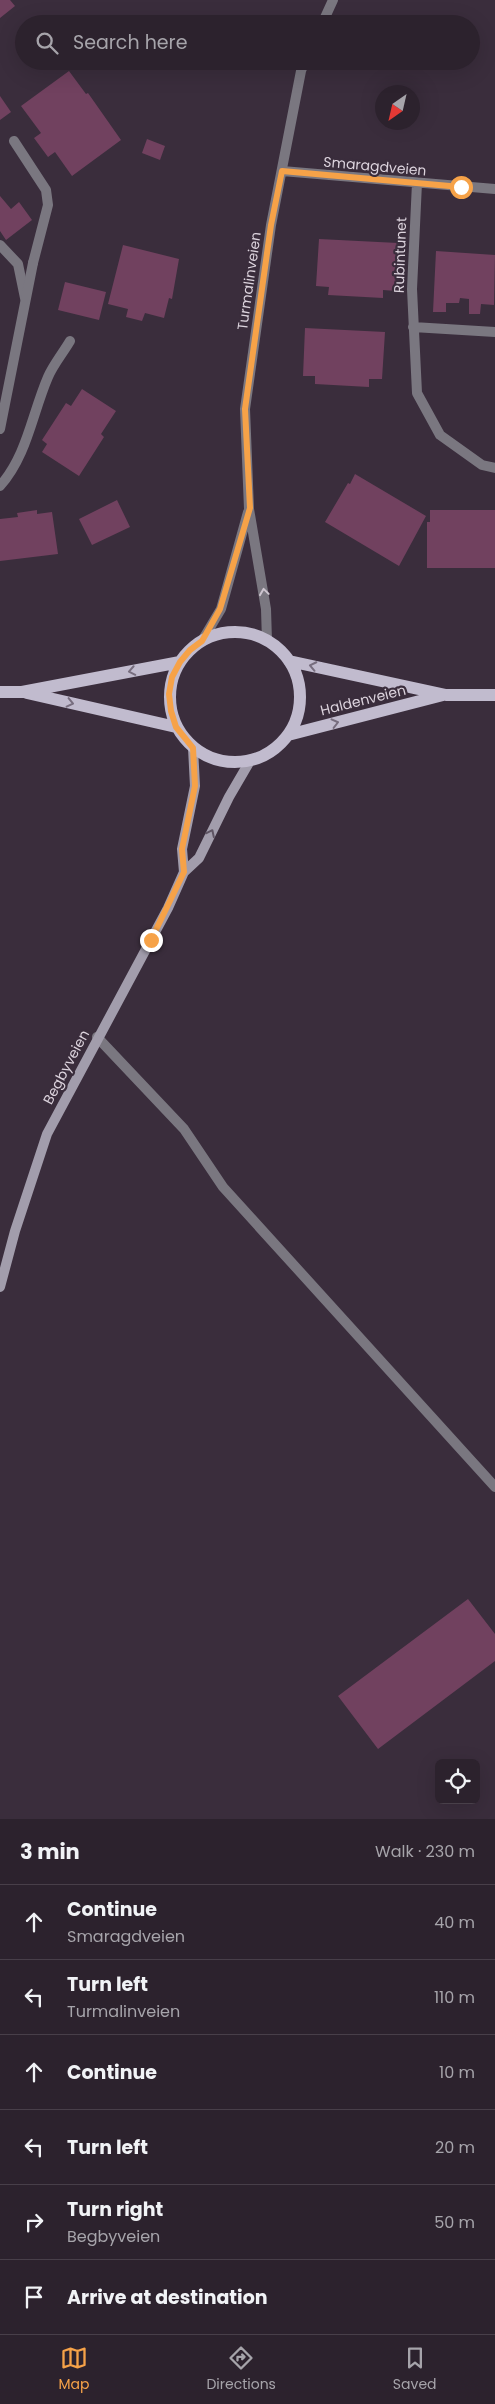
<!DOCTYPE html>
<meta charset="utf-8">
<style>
body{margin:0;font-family:Poppins,sans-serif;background:#382f39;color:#f1f3f6}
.controls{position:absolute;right:15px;bottom:15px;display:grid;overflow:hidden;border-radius:8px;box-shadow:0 5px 20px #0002}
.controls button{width:45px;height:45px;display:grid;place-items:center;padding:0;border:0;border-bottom:1px solid #483f49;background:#2c222d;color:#f1f3f6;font:25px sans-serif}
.compass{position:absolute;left:375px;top:85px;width:45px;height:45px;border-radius:50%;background:#2c222d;box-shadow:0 5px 20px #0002;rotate:214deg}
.stop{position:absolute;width:15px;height:15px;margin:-11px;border:4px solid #f6a248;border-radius:50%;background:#fff}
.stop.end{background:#f6a248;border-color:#fff;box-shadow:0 1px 5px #0008}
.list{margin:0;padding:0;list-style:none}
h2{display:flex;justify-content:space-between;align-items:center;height:65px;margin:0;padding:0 20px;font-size:21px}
h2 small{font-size:16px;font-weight:400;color:#a6a4aa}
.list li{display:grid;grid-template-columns:32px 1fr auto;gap:15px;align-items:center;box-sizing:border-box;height:75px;padding:0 20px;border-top:1px solid #483f49}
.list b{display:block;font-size:19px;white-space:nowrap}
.list p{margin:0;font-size:16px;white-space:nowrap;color:#a6a4aa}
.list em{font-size:16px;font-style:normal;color:#a6a4aa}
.icon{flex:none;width:28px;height:28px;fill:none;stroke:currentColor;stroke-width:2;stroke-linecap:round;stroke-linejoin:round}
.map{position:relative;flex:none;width:495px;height:1819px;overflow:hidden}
.search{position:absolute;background:#2c222d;box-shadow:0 5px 20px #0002;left:15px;right:15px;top:15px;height:55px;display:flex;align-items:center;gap:12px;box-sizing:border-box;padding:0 18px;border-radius:28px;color:#a6a4aa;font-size:19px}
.sheet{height:515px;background:#2c222d}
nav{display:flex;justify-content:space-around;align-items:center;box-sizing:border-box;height:70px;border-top:1px solid #483f49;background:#2c222d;font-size:14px;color:#a6a4aa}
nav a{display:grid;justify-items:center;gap:2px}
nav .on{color:#f6a248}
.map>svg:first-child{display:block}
</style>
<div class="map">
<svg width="495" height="1819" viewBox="0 0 495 1819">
<rect width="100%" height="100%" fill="#3a2d3c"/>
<!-- building -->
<path fill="#71415f" d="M0 0H10L15 6 0 18Z
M69 71 86 94 88 93 121 140 72 176 55 152 48 157 34 138 41 133 21 106Z
M0 96 11 112 0 120Z
M147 139 165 146 160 160 142 153Z
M0 196 11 209 19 202 32 220 6 240 0 231Z
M319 239 398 243 396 291 383 290V298L328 295 329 287 316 286Z
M123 245 179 259 172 299 169 298 164 318 145 313 142 321 126 317 128 309 108 304Z
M436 251 495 255 494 305 481 304 480 314H469V299L460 298 459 303H446V312H433Z
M65 282 106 292 99 320 58 310Z
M305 328 385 332 382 379H369V387L315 384V376H303Z
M82 389 116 411 101 434 104 437 79 476 42 452 47 444 42 440 66 403 71 406Z
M355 474 426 516 399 566 325 522 348 483 350 484Z
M117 500 130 527 92 545 79 519Z
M37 510V514L52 512 58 554 0 561V519L18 517 17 513Z
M430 510H495V568H427V522H430Z
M468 1599 495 1634V1661L378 1749 338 1696Z"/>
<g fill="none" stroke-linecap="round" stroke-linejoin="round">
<!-- lane -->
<path stroke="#7a7780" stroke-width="10" d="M14 141 46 190 48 205 33 263
M0 245 18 264 25 298
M0 486C27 456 32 414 48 377 53 365 63 353 70 341
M97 1037 184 1129 223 1187 495 1487"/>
<!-- street -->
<path stroke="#7a7780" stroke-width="10" d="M322 24 333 0
M282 171 495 189
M417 183 412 289 417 393 440 435 482 465 495 468
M413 327 495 332
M0 429 33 263
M202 641 221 609 248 512
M267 641 266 609 249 509 245 409 271 225 301 71 305 61"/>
<!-- secondary -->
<path stroke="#a29dac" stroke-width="10" d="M184 872 182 849 195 786 193 748
M0 1287 15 1231 47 1134 168 908 184 872 199 858 229 797 250 761"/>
<!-- primary -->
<path stroke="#c1bbce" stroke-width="12" d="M170 697a65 65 0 1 1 130 0a65 65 0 1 1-130 0Z
M289 661 446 695H495
M0 692H22L180 662
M27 693 176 727
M288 735 443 695"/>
</g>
<!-- one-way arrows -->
<defs><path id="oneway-chevron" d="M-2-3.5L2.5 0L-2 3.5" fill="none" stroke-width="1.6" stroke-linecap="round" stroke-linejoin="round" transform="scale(1.25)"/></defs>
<use stroke="#cdc5cf" href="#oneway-chevron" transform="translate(264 592) rotate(-98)"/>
<g stroke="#776d7e">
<use href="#oneway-chevron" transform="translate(313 666) rotate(-168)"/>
<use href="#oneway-chevron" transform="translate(132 671) rotate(169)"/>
<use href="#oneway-chevron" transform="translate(70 703) rotate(13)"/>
<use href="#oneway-chevron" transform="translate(335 723) rotate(-14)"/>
</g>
<use stroke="#5e5463" href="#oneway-chevron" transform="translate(211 833) rotate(-64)"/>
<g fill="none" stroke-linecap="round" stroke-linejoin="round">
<!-- route -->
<path stroke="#f6a248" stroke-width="6" d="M151 940 184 872 182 849 195 786 193 748 176 727 171 711 169 694 172 677 180 662 190 650 202 641 220 609 250 508 245 409 271 225 282 171 461 187"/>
</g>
<g text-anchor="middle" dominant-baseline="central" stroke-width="4.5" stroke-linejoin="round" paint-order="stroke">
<!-- street labels -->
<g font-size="14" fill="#dcd3dd" stroke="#3a2d3c">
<text transform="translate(375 166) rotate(5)">Smaragdveien</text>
<text transform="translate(400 255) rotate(-88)">Rubintunet</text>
<text transform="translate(249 281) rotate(-82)">Turmalinveien</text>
<text transform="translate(363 700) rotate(-14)">Haldenveien</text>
<text transform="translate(66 1067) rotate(-62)">Begbyveien</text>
</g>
</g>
</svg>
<div class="controls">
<button><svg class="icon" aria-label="locate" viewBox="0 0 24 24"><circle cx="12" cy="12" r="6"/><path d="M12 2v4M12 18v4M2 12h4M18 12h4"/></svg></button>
</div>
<svg class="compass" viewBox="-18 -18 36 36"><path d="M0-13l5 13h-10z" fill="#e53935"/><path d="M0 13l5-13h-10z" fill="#a6a4aa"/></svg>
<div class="stop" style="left:461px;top:187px"></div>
<div class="stop end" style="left:151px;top:940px"></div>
<div class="search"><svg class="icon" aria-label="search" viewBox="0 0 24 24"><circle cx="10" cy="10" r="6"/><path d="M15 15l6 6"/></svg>Search here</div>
</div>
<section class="sheet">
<h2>3 min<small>Walk · 230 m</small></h2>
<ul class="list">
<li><svg class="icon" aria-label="ahead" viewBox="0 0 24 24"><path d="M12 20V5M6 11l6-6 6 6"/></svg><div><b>Continue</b><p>Smaragdveien</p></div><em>40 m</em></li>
<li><svg class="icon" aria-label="left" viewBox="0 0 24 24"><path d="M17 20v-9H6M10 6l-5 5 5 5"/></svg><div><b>Turn left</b><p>Turmalinveien</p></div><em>110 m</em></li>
<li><svg class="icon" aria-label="ahead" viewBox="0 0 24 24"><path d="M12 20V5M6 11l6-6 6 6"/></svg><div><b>Continue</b></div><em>10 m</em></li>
<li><svg class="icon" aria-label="left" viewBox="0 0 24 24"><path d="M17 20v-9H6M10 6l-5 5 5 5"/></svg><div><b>Turn left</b></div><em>20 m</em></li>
<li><svg class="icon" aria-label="right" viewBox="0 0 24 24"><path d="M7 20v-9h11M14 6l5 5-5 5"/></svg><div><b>Turn right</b><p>Begbyveien</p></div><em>50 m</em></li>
<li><svg class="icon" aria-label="arrive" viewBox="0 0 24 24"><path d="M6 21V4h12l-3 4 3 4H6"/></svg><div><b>Arrive at destination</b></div></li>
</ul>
</section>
<nav>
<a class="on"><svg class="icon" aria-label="map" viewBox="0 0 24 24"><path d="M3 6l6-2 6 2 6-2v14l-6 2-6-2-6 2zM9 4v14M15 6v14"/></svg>Map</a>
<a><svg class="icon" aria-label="directions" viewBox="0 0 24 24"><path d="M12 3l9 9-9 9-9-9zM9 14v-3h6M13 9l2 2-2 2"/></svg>Directions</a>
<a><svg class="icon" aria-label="saved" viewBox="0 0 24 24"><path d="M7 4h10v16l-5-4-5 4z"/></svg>Saved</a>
</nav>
